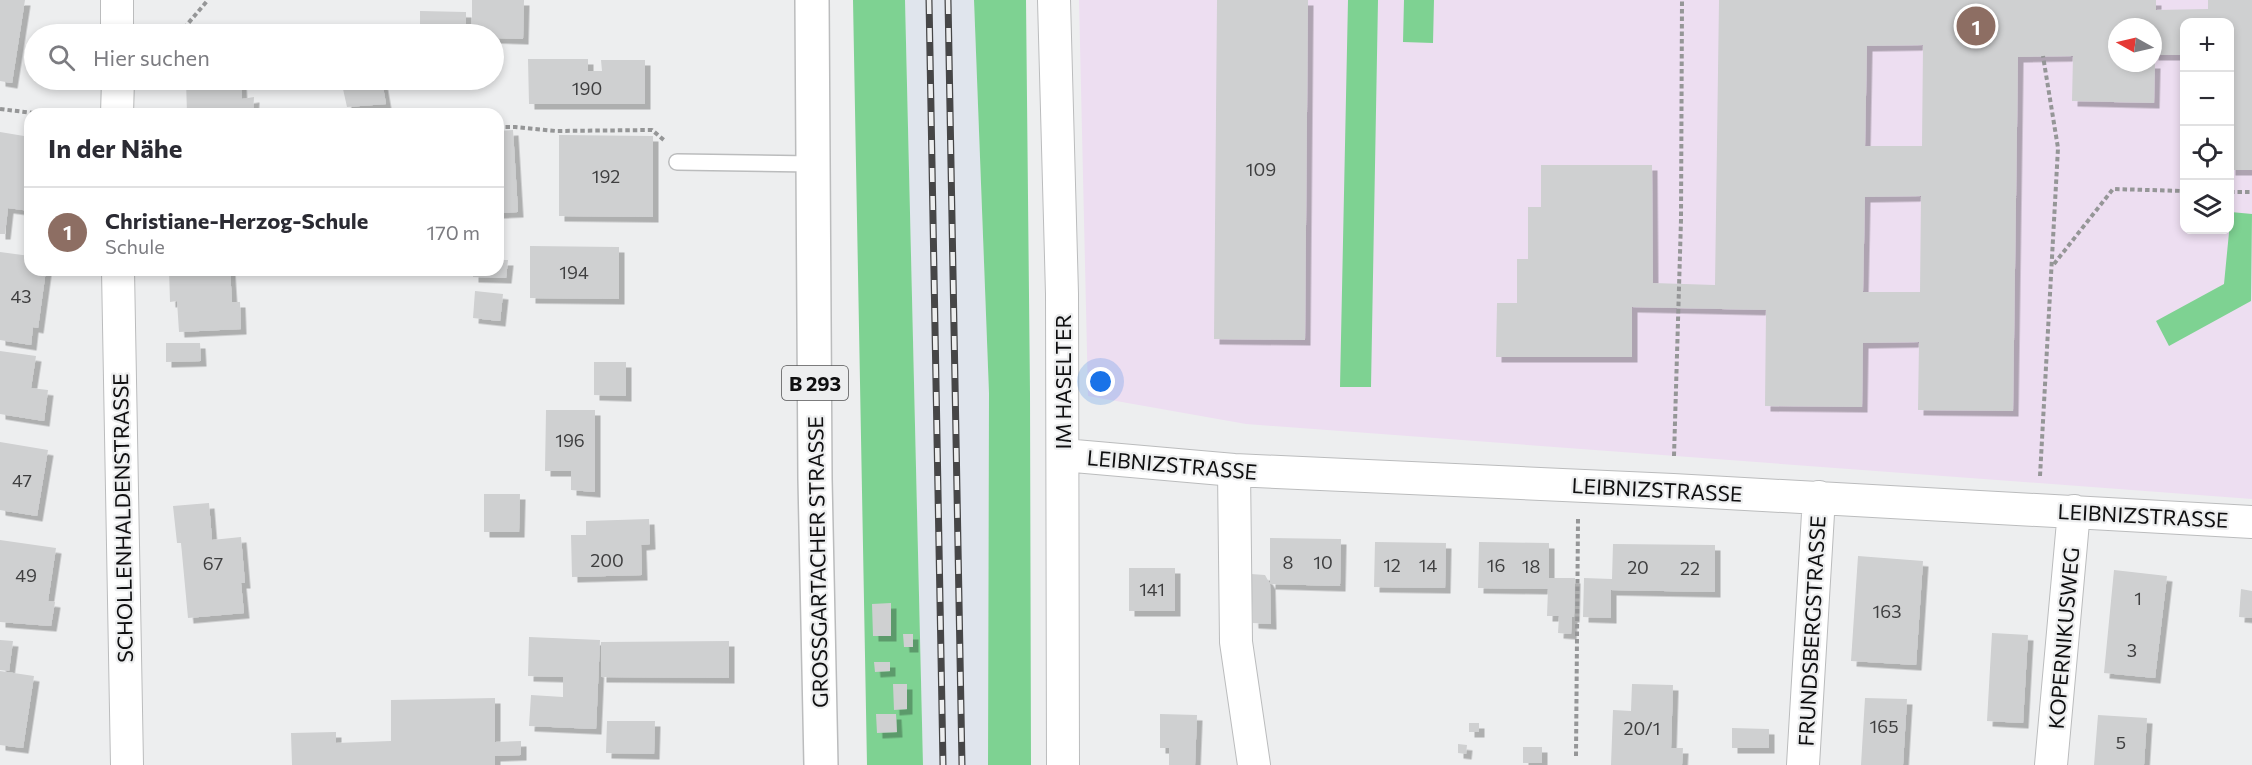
<!DOCTYPE html>
<html lang="de">
<meta charset="utf-8">
<style>
body{margin:0;font-family:Commissioner,sans-serif;background:#f2f2f3;color:#2b2b33}
.controls{position:absolute;right:18px;top:18px;display:grid;overflow:hidden;border-radius:12px;box-shadow:0 3px 9px #0003}
.controls button{width:54px;height:54px;display:grid;place-items:center;padding:0;border:0;border-bottom:2px solid #e1e1e2;background:#fff;color:#2b2b33;font:30px sans-serif}
.compass{position:absolute;left:2108px;top:18px;width:54px;height:54px;border-radius:50%;background:#fff;box-shadow:0 3px 9px #0003;rotate:278deg}
.you{position:absolute;left:1101px;top:382px;width:21px;height:21px;margin:-15px;border:4px solid #fff;border-radius:50%;background:#1a73e8;box-shadow:0 0 0 9px #1a73e833}
.badge{display:grid;place-items:center;width:39px;height:39px;border-radius:50%;background:#ea580c;color:#fff;font-size:20px;font-weight:700}
.pin{position:absolute;translate:-50% -50%;border:3px solid #fff;box-shadow:0 2px 6px #0006}
.list{margin:0;padding:0;list-style:none}
h2{display:flex;justify-content:space-between;align-items:center;height:78px;margin:0;padding:0 24px;font-size:26px}
h2 small{font-size:20px;font-weight:400;color:#7c7c81}
.list li{display:grid;grid-template-columns:39px 1fr auto;gap:18px;align-items:center;box-sizing:border-box;height:90px;padding:0 24px;border-top:2px solid #e1e1e2}
.list b{display:block;font-size:22px;white-space:nowrap}
.list p{margin:0;font-size:20px;white-space:nowrap;color:#7c7c81}
.list em{font-size:20px;font-style:normal;color:#7c7c81}
.icon{flex:none;width:33px;height:33px;fill:none;stroke:currentColor;stroke-width:2;stroke-linecap:round;stroke-linejoin:round}
.map{position:relative;flex:none;width:2252px;height:765px;overflow:hidden}
.search{position:absolute;background:#fff;box-shadow:0 3px 9px #0003;left:24px;top:24px;width:480px;height:66px;display:flex;align-items:center;gap:15px;box-sizing:border-box;padding:0 21px;border-radius:33px;color:#7c7c81;font-size:22px}
.panel{position:absolute;background:#fff;box-shadow:0 3px 9px #0003;left:24px;top:108px;width:480px;height:168px;border-radius:18px}
.map>svg:first-child{display:block}
</style>
<div class="map">
<svg width="2252" height="765" viewBox="0 0 2252 765">
<defs>
<filter id="shadow"><feDropShadow dx="5.5" dy="5.5" stdDeviation="0" flood-color="#0004"/></filter>
</defs>
<rect width="100%" height="100%" fill="#edeeef"/>
<!-- built -->
<path fill="#e0e5ed" d="M905 0H974L989 393 988 765H923Z"/>
<!-- education -->
<path fill="#eddef1" fill-rule="evenodd" d="M1079 0H2252V499L1246 424 1088 396ZM2184 22H2230V230H2184ZM2117 27H2153V63H2117Z"/>
<!-- green -->
<path fill="#7ed292" d="M853 0H905L923 765H867Z
M974 0H1026L1030 394 1031 765H988L989 393Z
M1348 0H1378L1371 387H1340Z
M1404 0H1434L1433 43 1403 42Z
M2231 212 2252 214 2251 301 2169 346 2156 321 2224 284Z"/>
<!-- building -->
<path fill="#cfd0d1" fill-rule="evenodd" filter="url(#shadow)" d="M0 0H25L12 83 0 81Z
M472 0H524L523 39 494 38V34H472Z
M1217 0H1308L1305 340 1214 339Z
M1719 0H2156V10L2208 9V0H2252V170H2230V22H2184V55H2153V27H2117V63H2155L2154 103 2072 101 2073 56 2018 57 2013 411 1918 410 1919 342 1863 343 1862 407 1765 406 1766 310 1632 307V357H1496L1497 303H1517V259H1528V207H1541V165H1652L1653 283 1715 285ZM1923 45 1922 146H1865L1867 46ZM1921 196 1920 292H1863L1865 197Z
M420 11 466 12V34H420Z
M344 26 378 27V34H344Z
M528 59H588V71H602L601 60H645V104H529Z
M186 80H241L242 99 254 97 253 114H187Z
M341 80H350L351 84 382 81 386 104 347 107Z
M513 130 518 212 498 213V131Z
M0 132 30 137V211L8 208 5 234H0Z
M559 135 653 136V217L559 216Z
M530 246 619 247V299L530 298Z
M0 252 30 256V270H46L38 328 33 327 31 345 0 340Z
M498 260H508L506 278 473 277V270H498Z
M169 270H230L232 302H240L241 329 179 332 177 301 170 302Z
M475 291 503 294 500 321 473 318Z
M166 343H200L201 361 166 362Z
M0 351 36 356 31 388 48 390 44 421 0 414Z
M594 362H626V396L594 395Z
M546 410H595V492L571 490V471H545Z
M0 442 48 450 37 516 0 510Z
M484 494H520L519 532H484Z
M209 503 212 540 241 537 245 583H241L244 613 188 618 181 543H177L173 506Z
M649 519 650 544 641 545 642 575 572 577 571 535H586V521Z
M1270 538 1341 539 1340 586 1270 584 1271 624 1253 623 1251 574 1265 575 1270 584Z
M0 540 56 548 48 601 55 602 51 626 0 622Z
M1375 542 1446 543 1445 588 1374 587Z
M1479 542 1549 543V578H1575L1574 617H1572L1571 634 1558 633 1559 616H1547L1548 589 1478 588Z
M1613 544 1715 545V592L1611 590V618L1583 617 1584 578 1612 579Z
M1858 556 1923 561 1916 665 1851 661Z
M1129 568H1175V611H1129Z
M2114 570 2167 576 2155 678 2104 673Z
M2241 589 2252 591V618L2239 617Z
M891 603V636H873L872 604Z
M1992 633 2028 635 2023 723 1987 721Z
M903 634H913V647H904Z
M529 637 600 640 596 729 529 726 531 695 563 697V677L528 676Z
M0 640 13 641 9 671 0 670Z
M729 641V678L601 677V642Z
M874 662H890V671L875 672Z
M0 671 34 676 23 748 0 745Z
M893 684H907V709L894 710Z
M1632 684 1673 685 1671 748H1683L1682 765H1611L1613 710 1631 711Z
M495 698V742L521 741V755L495 756V765H292L291 733 336 732V743L391 741V700Z
M1865 698 1907 699 1903 765H1861Z
M876 714H896L897 732 877 733Z
M1160 714 1197 715 1195 765H1169V748H1160Z
M2098 715 2147 718 2144 765H2094Z
M607 721H655L654 754 606 753Z
M1469 723H1479V732H1469Z
M1732 728 1769 729V748H1732Z
M1458 744 1467 745 1466 754 1458 753Z
M1523 747H1542V763H1523Z"/>
<g fill="none" stroke-linecap="round" stroke-linejoin="round">
<defs>
<path id="lane" d="M677 162 813 164"/>
<path id="street" d="M117 0V34
M1054 0 1062 294 1063 765
M117 114 118 80
M118 270 127 765
M1063 455 1234 470 1673 490 2252 522
M1234 470 1236 642 1254 765
M1803 765 1819 497
M2051 765 2074 511"/>
<path id="primary" d="M812 0 815 479 821 765"/>
</defs>
<!-- lane casing -->
<use href="#lane" stroke="#bbbcbd" stroke-width="18"/>
<!-- street casing -->
<use href="#street" stroke="#bbbcbd" stroke-width="34"/>
<!-- primary casing -->
<use href="#primary" stroke="#bbbcbd" stroke-width="36"/>
<!-- path -->
<path stroke="#959697" stroke-width="4" stroke-dasharray="4.5 3" stroke-linecap="butt" d="M179 34 208 0
M0 109 42 114
M498 127H515L556 131 652 130 665 141
M2230 192H2252
M2054 264 2113 189 2184 191
M1674 456 1681 220 1682 0
M2040 476 2058 148 2043 56
M1576 756 1578 519"/>
<!-- lane -->
<use href="#lane" stroke="#fff" stroke-width="15"/>
<!-- street -->
<use href="#street" stroke="#fff" stroke-width="32"/>
<!-- primary -->
<use href="#primary" stroke="#fff" stroke-width="33"/>
<defs>
<path id="rail" d="M929 0 943 765
M948 0 962 765"/>
</defs>
<!-- rail casing -->
<use href="#rail" stroke="#464647" stroke-width="7"/>
<!-- rail -->
<use href="#rail" stroke="#edeeef" stroke-width="4.5" stroke-dasharray="14" stroke-linecap="butt"/>
</g>
<g text-anchor="middle" dominant-baseline="central" stroke-width="4.5" stroke-linejoin="round" paint-order="stroke">
<!-- number labels -->
<g font-size="18" fill="#3f3f40">
<text x="587" y="88">190</text>
<text x="1261" y="169">109</text>
<text x="606" y="176">192</text>
<text x="574" y="272">194</text>
<text x="21" y="296">43</text>
<text x="570" y="440">196</text>
<text x="22" y="480">47</text>
<text x="607" y="560">200</text>
<text x="1288" y="562">8</text>
<text x="1323" y="562">10</text>
<text x="213" y="563">67</text>
<text x="1392" y="565">12</text>
<text x="1428" y="565">14</text>
<text x="1496" y="565">16</text>
<text x="1531" y="566">18</text>
<text x="1638" y="567">20</text>
<text x="1690" y="568">22</text>
<text x="26" y="575">49</text>
<text x="1152" y="589">141</text>
<text x="2138" y="598">1</text>
<text x="1887" y="611">163</text>
<text x="2132" y="650">3</text>
<text x="1884" y="726">165</text>
<text x="1642" y="728">20/1</text>
<text x="2121" y="742">5</text>
</g>
<!-- shield labels -->
<rect fill="#edeeef" stroke="#525253" stroke-width="1.5" x="782" y="366" width="66" height="34" rx="4.5"/>
<g font-size="20" font-weight="bold" fill="#0f0f10">
<text x="815" y="383">B 293</text>
</g>
<!-- street labels -->
<g font-size="21" fill="#0f0f10" stroke="#edeeef">
<text transform="translate(1062 382) rotate(-90)">IM HASELTER</text>
<text transform="translate(1172 464) rotate(5)">LEIBNIZSTRASSE</text>
<text transform="translate(1657 489) rotate(3)">LEIBNIZSTRASSE</text>
<text transform="translate(2143 515) rotate(3)">LEIBNIZSTRASSE</text>
<text transform="translate(122 518) rotate(-91)">SCHOLLENHALDENSTRASSE</text>
<text transform="translate(817 562) rotate(-91)">GROSSGARTACHER STRASSE</text>
<text transform="translate(1811 631) rotate(-87)">FRUNDSBERGSTRASSE</text>
<text transform="translate(2063 638) rotate(-85)">KOPERNIKUSWEG</text>
</g>
</g>
</svg>
<div class="controls">
<button>+</button>
<button>−</button>
<button><svg class="icon" aria-label="locate" viewBox="0 0 24 24"><circle cx="12" cy="12" r="6"/><path d="M12 2v4M12 18v4M2 12h4M18 12h4"/></svg></button>
<button><svg class="icon" aria-label="layers" viewBox="0 0 24 24"><path d="M12 4l9 5-9 5-9-5zM3 14l9 5 9-5"/></svg></button>
</div>
<svg class="compass" viewBox="-18 -18 36 36"><path d="M0-13l5 13h-10z" fill="#e53935"/><path d="M0 13l5-13h-10z" fill="#7c7c81"/></svg>
<div class="you"></div>
<div class="pin badge" style="left:1976px;top:26px;background:#8d6e63">1</div>
<div class="search"><svg class="icon" aria-label="search" viewBox="0 0 24 24"><circle cx="10" cy="10" r="6"/><path d="M15 15l6 6"/></svg>Hier suchen</div>
<section class="panel">
<h2>In der Nähe<small></small></h2>
<ul class="list">
<li><span class="badge" style="background:#8d6e63">1</span><div><b>Christiane-Herzog-Schule</b><p>Schule</p></div><em>170 m</em></li>
</ul>
</section>
</div>
